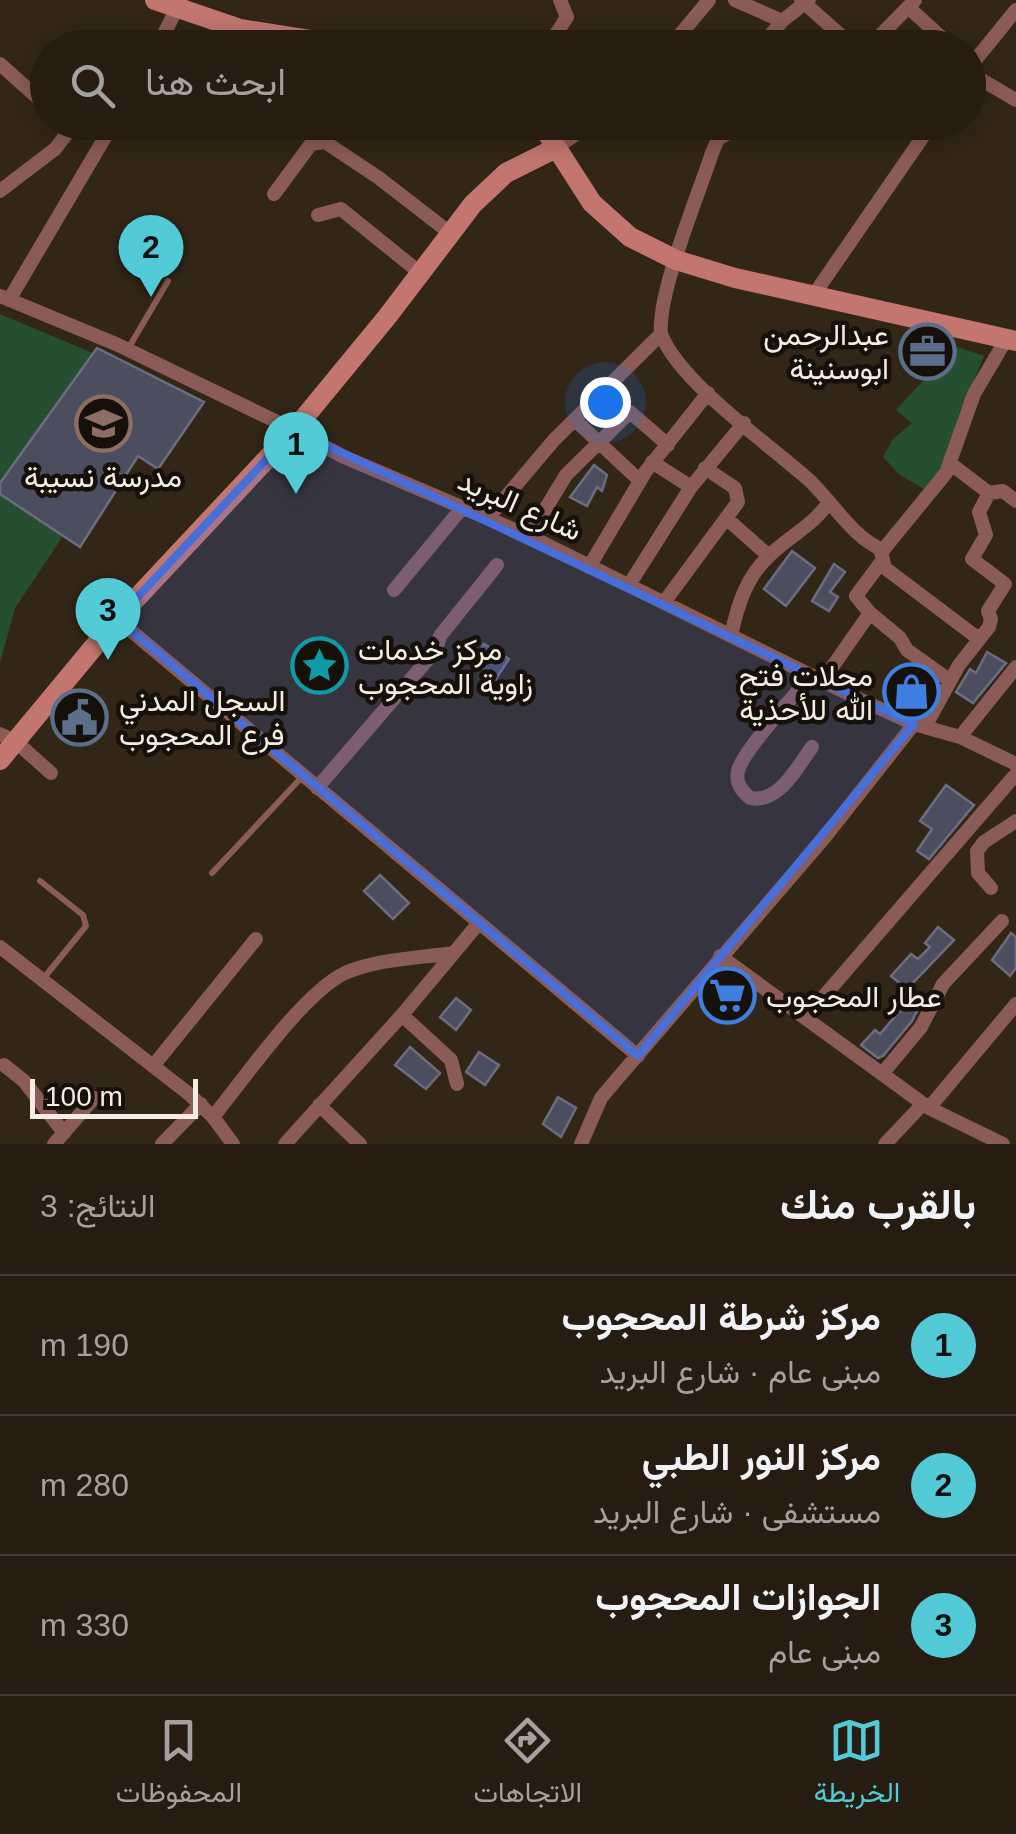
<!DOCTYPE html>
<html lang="ar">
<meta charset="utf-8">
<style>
body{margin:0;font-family:Helvetica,Vazirmatn,sans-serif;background:#32291f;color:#f1f3f6;direction:rtl}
.scale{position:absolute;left:30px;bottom:25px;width:168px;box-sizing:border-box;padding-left:10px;border:5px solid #f5ece3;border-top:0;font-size:28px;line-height:35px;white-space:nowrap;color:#f5ece3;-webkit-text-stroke:8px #15100a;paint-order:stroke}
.you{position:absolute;left:605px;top:402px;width:35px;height:35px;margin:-25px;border:8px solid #fff;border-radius:50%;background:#1a73e8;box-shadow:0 0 0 15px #1a73e833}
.badge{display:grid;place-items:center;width:65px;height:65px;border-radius:50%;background:#52cbd7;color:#111;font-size:32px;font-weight:700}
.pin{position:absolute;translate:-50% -82px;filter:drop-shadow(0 2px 5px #0008)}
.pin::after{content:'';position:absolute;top:52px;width:35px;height:30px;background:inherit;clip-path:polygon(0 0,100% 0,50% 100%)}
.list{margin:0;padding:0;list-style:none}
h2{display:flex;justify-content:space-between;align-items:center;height:130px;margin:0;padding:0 40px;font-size:42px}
h2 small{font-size:32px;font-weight:400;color:#a4a19f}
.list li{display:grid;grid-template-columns:65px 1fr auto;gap:30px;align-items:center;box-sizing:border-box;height:140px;padding:0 40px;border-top:2px solid #423a31}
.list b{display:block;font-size:38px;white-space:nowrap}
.list p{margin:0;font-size:32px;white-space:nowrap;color:#a4a19f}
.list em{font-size:32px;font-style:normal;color:#a4a19f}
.icon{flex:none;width:55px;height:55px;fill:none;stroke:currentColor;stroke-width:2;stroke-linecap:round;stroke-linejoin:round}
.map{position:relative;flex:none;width:1016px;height:1144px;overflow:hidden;direction:ltr}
.search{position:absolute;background:#261c11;box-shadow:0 5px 25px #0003;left:30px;right:30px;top:30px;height:110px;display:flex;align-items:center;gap:25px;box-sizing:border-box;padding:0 35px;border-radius:55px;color:#a4a19f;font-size:38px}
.sheet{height:550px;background:#261c11}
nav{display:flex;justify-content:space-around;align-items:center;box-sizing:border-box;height:140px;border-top:2px solid #423a31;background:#261c11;font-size:28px;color:#a4a19f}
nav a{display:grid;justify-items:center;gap:5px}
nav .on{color:#52cbd7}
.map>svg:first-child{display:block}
</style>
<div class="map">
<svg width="1016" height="1144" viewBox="0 0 1016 1144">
<rect width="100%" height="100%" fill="#322617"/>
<!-- green -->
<path fill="#264e31" d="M0 314 93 353 0 483Z
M955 346 984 356 959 414 951 458 924 489 900 475 883 457 893 439 912 423 896 410Z
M0 494 63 536 15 608 0 663Z"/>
<!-- building -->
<path fill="#4d4d60" stroke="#6c6d80" stroke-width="2.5" d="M97 348 204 402 158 469 138 456 80 547 0 494V483Z
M594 465 607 475 602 491 597 487 587 506 570 497Z
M792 551 815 568 786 606 764 589Z
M834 564 845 572 830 592 838 597 829 611 812 601Z
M484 644 509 659 494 682 475 659Z
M987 652 1006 663 973 703 956 692 970 669 976 673Z
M946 785 974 805 929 859 917 851 932 829 920 821Z
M380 875 409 903 393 919 364 891Z
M938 927 954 940 907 989 891 976 911 954 918 959 930 947 925 943Z
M1011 933 1016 937V968L1010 976 992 960Z
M456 998 471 1010 456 1030 440 1017Z
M910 999 919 1007 912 1021 883 1056 878 1058 861 1045 875 1030 880 1034Z
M410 1047 440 1073 426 1089 395 1065Z
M479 1052 499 1065 485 1085 466 1072Z
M558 1097 576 1108 561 1137 543 1124Z"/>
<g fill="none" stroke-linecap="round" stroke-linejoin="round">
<!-- lane -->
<path stroke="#8b5b57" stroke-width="6" d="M128 349 168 281
M212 873 302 777
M40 881 83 915 86 926 43 979"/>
<!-- street -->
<path stroke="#8b5b57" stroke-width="14" d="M735 0 782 21
M801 0 838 33 826 48
M908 7 953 48
M838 33 857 48
M157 48 181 0
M547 48 567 17 560 0
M669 48 709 0
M760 48 782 21 809 0
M868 48 915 0
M0 64 48 107
M968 69 1016 10
M968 72 1016 100
M775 122C785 133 790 133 804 130L810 122
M556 148 593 122
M0 191 55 149 76 122
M274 194 311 144 325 142 379 178 450 233
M318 215 341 209 419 272
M0 296 116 344 294 430 342 456 529 536 859 699 914 724 960 737 1016 764
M813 296 933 122
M9 300 114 122
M661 334C680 383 769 444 810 481 833 503 853 538 883 550L946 473 974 394 1007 338
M575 420 640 481
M652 462 691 487
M951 464 989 493 1003 491 1016 501
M488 518 554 440 661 334C657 294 698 196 712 153L718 139 747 122
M726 518 769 556
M529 536 566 475 630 412 668 445
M881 552 885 568 979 639
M589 567 646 471 708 393
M629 585 691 487 744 423
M394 590 462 508
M665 601 738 502 735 488 705 468
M870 613 900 638 907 650 949 680
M117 619 638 1056
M731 636C737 607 746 577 769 556 789 536 813 526 829 502
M811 675C795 696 743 750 738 771 735 783 742 791 750 798 779 804 797 767 812 747
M823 680 870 613 856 596 882 561
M925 727 959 665 989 627 991 619 988 611 1005 584 972 559 986 535 979 512 989 493
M0 734 15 741 51 773
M960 737 1016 667
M317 788 436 650 440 636 497 565
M991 888 978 873 977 851 984 842 1016 821
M0 947 189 1094 213 1117 233 1144
M720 956 929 1108 1003 1144
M402 1015 451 1060 457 1084
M805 1018 1016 774
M4 1065 24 1081 64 1133
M153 1066 256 939
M882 1074 921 1027 943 984 1002 921
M319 1105 360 1144
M929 1108 1016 1004
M213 1117C244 1079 303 993 345 973 377 959 419 958 453 953
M54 1144 94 1098
M162 1144 201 1104
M285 1144 402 1015 478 924
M581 1144 601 1098 617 1079 825 837 914 724
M885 1144 923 1104"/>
<!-- secondary -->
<path stroke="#c37670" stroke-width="20" d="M155 0 240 29 361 48
M540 122 592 203 630 237 676 260 735 278 1016 341
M0 760 117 619 294 430 387 317 473 204 506 173 556 148"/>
</g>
<!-- marked area -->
<path fill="#486eda" fill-opacity="0.2" stroke="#486eda" stroke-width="8" stroke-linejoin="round" d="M294 430 914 724 638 1056 117 619Z"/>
<!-- icons -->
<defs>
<symbol id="office-ring" viewBox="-11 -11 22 22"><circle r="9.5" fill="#15100a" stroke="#5c6f8a" stroke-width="1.5"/><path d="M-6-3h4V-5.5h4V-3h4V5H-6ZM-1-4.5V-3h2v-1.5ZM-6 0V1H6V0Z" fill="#5c6f8a"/></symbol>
<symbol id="school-ring" viewBox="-11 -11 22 22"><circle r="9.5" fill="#15100a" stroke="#8d6e63" stroke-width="1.5"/><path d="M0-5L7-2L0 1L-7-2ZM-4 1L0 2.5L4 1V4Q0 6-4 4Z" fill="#8d6e63"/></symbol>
<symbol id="sight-ring" viewBox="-11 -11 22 22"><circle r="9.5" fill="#15100a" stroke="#0f9aa8" stroke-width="1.5"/><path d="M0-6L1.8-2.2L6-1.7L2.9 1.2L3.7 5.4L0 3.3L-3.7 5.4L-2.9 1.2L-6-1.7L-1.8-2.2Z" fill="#0f9aa8"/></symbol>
<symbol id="shop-ring" viewBox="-11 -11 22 22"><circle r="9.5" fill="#15100a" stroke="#3f7fe0" stroke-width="1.5"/><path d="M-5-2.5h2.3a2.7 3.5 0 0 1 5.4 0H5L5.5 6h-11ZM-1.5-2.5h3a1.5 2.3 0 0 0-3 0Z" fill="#3f7fe0"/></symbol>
<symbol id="civic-ring" viewBox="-11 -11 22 22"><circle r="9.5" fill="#15100a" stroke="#5c6f8a" stroke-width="1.5"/><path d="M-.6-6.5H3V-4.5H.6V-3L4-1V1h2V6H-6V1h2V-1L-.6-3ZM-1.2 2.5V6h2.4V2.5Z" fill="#5c6f8a"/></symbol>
<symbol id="supermarket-ring" viewBox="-11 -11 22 22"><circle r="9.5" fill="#15100a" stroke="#3f7fe0" stroke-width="1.5"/><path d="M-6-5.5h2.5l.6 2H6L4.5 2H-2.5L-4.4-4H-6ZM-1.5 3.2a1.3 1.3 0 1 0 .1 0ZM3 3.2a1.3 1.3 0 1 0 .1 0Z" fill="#3f7fe0"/></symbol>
</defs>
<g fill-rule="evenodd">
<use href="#office-ring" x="896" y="320" width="63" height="63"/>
<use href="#school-ring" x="72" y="392" width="63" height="63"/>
<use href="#sight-ring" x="288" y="634" width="63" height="63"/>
<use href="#shop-ring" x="880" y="660" width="63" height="63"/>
<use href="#civic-ring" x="48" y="686" width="63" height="63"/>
<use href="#supermarket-ring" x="696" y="964" width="63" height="63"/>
</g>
<g text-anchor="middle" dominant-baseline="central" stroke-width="9" stroke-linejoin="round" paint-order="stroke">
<!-- poi labels -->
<g font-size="30" fill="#f5ece3" stroke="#15100a" text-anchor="start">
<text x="889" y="334" text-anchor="end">عبدالرحمن<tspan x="889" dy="34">ابوسنينة</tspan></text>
<text x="103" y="476" text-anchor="middle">مدرسة نسيبة</text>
<text x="358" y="649">مركز خدمات<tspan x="358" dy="34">زاوية المحجوب</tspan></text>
<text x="873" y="675" text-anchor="end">محلات فتح<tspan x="873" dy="34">الله للأحذية</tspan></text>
<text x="119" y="700">السجل المدني<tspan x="119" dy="34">فرع المحجوب</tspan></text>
<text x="766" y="996">عطار المحجوب</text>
</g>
<!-- street labels -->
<g font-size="30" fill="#f5ece3" stroke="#15100a">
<text transform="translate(520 505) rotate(24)">شارع البريد</text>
</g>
</g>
</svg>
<div class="scale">100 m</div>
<div class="you"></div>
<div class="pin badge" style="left:296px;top:494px">1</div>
<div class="pin badge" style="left:151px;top:297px">2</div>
<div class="pin badge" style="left:108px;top:660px">3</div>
<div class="search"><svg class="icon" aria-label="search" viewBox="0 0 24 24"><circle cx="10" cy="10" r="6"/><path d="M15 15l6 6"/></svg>ابحث هنا</div>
</div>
<section class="sheet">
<h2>بالقرب منك<small>النتائج: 3</small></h2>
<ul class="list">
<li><span class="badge">1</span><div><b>مركز شرطة المحجوب</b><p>مبنى عام · شارع البريد</p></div><em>190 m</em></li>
<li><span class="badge">2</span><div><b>مركز النور الطبي</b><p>مستشفى · شارع البريد</p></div><em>280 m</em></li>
<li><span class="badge">3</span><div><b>الجوازات المحجوب</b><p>مبنى عام</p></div><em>330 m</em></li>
</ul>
</section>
<nav>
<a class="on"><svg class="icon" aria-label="map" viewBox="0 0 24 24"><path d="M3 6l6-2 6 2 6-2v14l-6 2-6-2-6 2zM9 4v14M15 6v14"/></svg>الخريطة</a>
<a><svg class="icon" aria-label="directions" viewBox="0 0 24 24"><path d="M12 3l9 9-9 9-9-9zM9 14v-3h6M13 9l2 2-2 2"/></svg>الاتجاهات</a>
<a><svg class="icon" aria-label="saved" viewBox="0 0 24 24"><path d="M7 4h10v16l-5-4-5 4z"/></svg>المحفوظات</a>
</nav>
